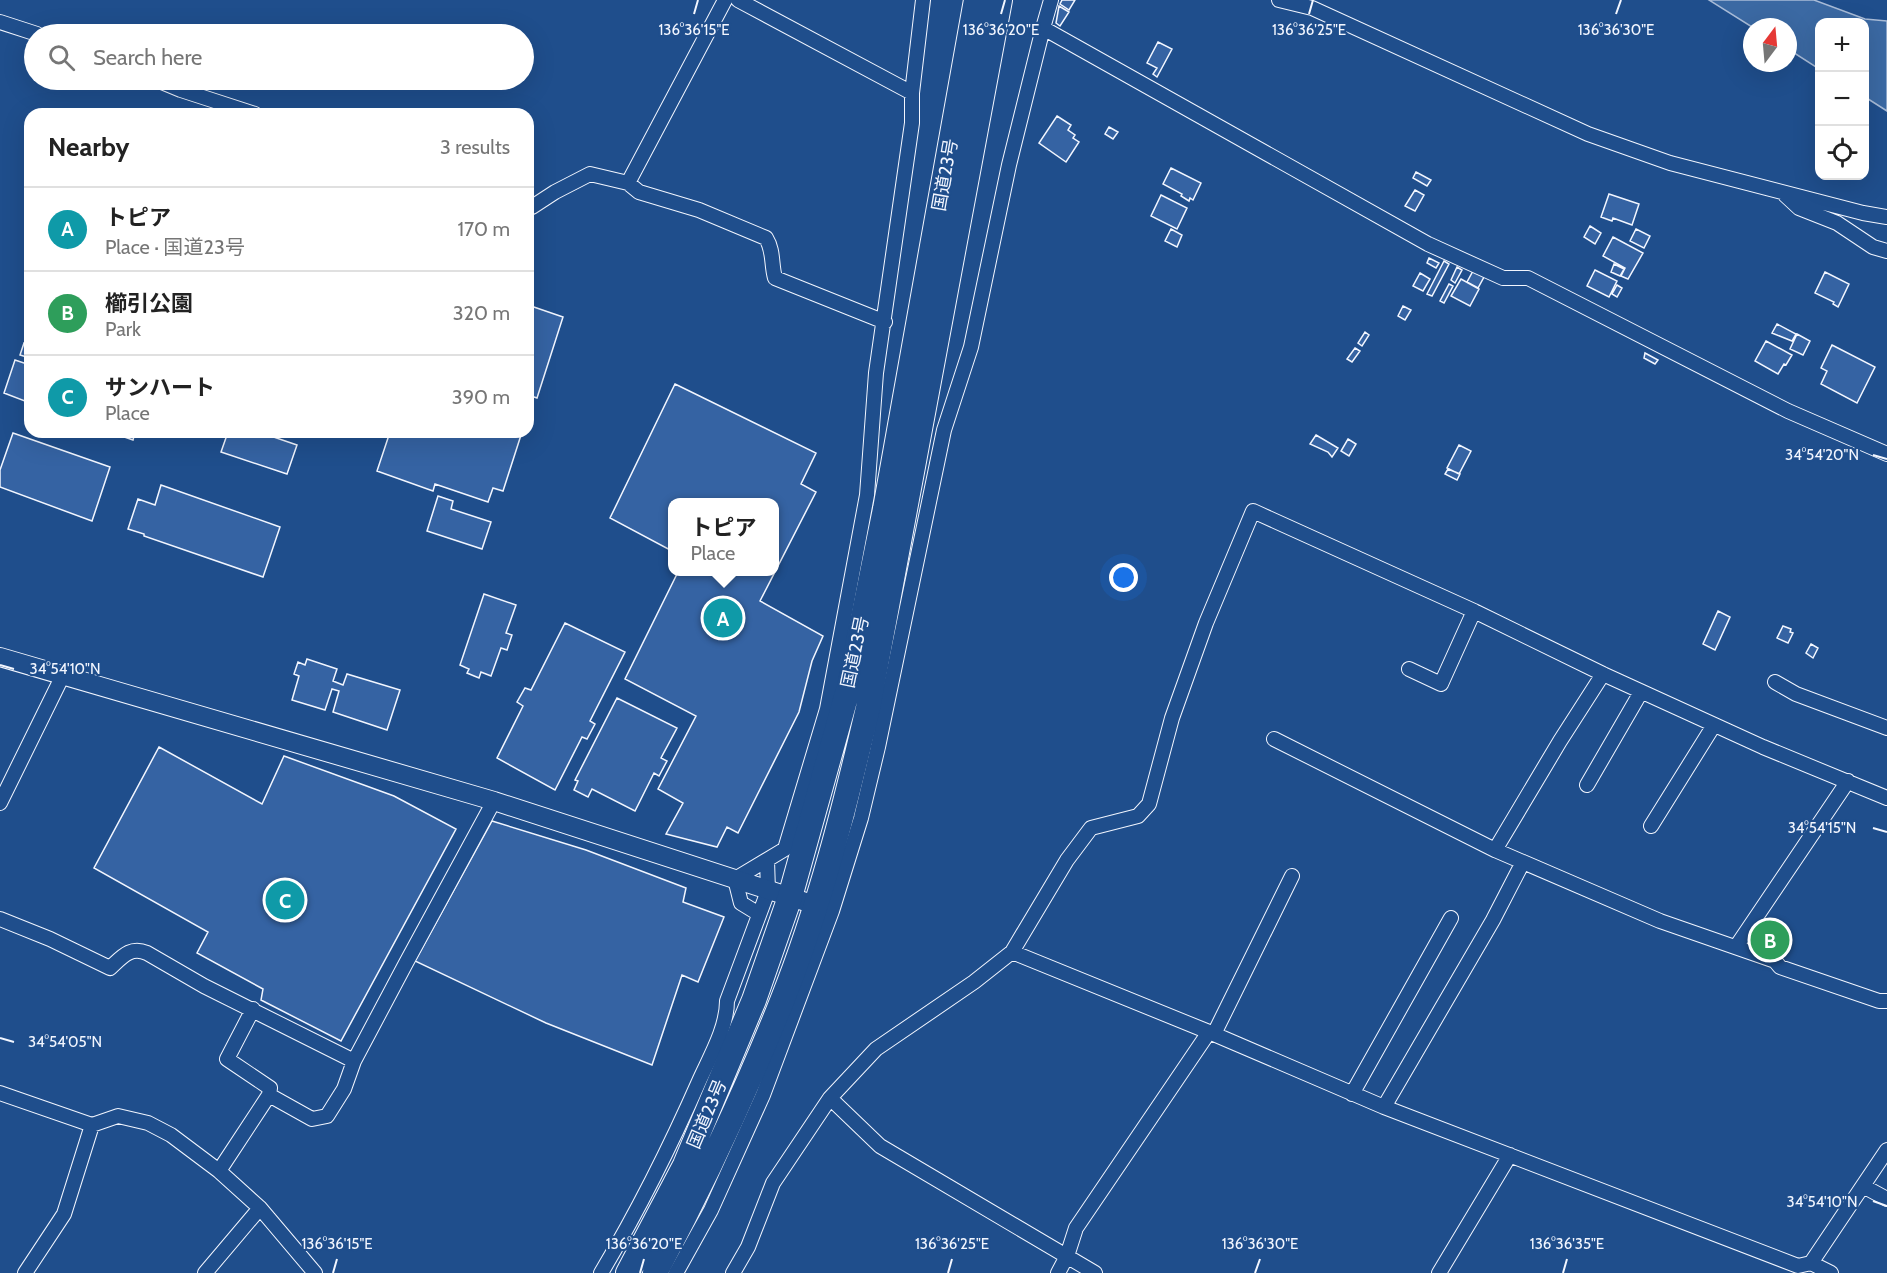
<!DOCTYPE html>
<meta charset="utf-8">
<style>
body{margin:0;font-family:Cabin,"Noto Sans JP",sans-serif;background:#f6f6f6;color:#222}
.controls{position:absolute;right:18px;top:18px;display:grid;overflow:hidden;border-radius:12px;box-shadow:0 6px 24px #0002}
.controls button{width:54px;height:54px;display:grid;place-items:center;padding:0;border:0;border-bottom:2px solid #e0e0e0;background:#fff;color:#222;font:30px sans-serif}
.compass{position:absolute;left:1743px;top:18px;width:54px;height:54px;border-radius:50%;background:#fff;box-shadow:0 6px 24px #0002;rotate:16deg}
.you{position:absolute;left:1124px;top:578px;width:21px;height:21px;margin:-15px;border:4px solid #fff;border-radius:50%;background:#1a73e8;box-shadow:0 0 0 9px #1a73e833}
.badge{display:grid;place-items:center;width:39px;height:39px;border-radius:50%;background:#1a73e8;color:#fff;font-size:20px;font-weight:700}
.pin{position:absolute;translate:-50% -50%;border:3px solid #fff;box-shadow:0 2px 6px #0006}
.popup{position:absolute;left:668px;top:498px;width:111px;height:78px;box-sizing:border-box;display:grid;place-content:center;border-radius:12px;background:#fff;filter:drop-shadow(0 2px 4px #0005);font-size:20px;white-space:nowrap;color:#767676}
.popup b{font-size:22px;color:#222}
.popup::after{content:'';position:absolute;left:50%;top:100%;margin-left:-12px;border:12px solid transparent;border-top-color:#fff}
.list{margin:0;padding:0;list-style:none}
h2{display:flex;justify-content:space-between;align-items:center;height:78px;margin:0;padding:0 24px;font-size:26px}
h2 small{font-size:20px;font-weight:400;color:#767676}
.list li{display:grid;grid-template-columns:39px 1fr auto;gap:18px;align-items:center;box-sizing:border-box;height:84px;padding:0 24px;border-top:2px solid #e0e0e0}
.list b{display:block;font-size:22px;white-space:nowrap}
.list p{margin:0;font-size:20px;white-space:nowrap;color:#767676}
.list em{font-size:20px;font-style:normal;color:#767676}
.icon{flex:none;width:33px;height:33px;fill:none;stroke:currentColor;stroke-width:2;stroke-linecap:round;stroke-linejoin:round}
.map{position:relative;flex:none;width:1887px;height:1273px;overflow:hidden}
.search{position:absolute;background:#fff;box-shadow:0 6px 24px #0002;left:24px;top:24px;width:510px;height:66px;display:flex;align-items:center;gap:15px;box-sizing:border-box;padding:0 21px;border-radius:33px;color:#767676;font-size:22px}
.panel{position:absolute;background:#fff;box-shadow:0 6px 24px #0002;left:24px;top:108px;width:510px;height:330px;border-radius:18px}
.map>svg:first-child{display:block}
</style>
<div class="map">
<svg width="1887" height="1273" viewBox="0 0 1887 1273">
<rect width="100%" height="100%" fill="#1f4e8c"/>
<!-- green -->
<path fill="#245a82" stroke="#a8bbd7" stroke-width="1.5" d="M1761 924 1791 943 1782 954 1755 944 1754 937Z"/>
<!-- water -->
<path fill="#3b69a3" stroke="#a8bbd7" stroke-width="1.5" d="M1709 0H1814L1865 19 1887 21V111L1865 97 1864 22H1820L1819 69 1788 49V27H1752Z"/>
<!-- building -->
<path fill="#3563a3" stroke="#f2f6ff" stroke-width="1.5" d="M1062 0H1075L1069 10 1060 4Z
M1059 6 1069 12 1060 26 1056 23Z
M1158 42 1172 49 1157 77 1153 74 1157 68 1147 63Z
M1057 116 1071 125 1068 130 1075 135 1073 138 1079 142 1066 162 1039 143Z
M1109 127 1118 132 1113 139 1105 134Z
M1171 168 1201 183 1193 200 1190 198 1189 201 1181 196 1182 194 1163 184Z
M1416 172 1431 180 1427 186 1413 178Z
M1415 190 1424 195 1415 211 1405 206Z
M1609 194 1639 204 1632 225 1613 218 1612 221 1601 217Z
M1161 195 1187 208 1177 229 1151 216Z
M1590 226 1601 233 1595 244 1584 237Z
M1171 229 1182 235 1177 247 1165 241Z
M1636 229 1650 236 1644 248 1630 241Z
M1613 237 1643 253 1628 279 1621 276 1625 268 1603 256Z
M1429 258 1439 263 1436 268 1427 263Z
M1444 261 1449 264 1432 296 1427 294Z
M1614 264 1624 269 1620 276 1611 272Z
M1457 267 1462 270 1455 283 1451 280Z
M1595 270 1617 281 1609 297 1587 286Z
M1473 271 1484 277 1478 288 1467 282Z
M1825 272 1849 284 1838 307 1833 304 1834 302 1815 293Z
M1420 273 1430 279 1423 291 1413 286Z
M1461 279 1479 289 1470 306 1451 296Z
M1449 284 1453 286 1444 303 1440 301Z
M1617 285 1622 288 1617 297 1612 294Z
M528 305 563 317 537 398 528 395Z
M1403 306 1411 310 1405 320 1398 316Z
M1777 324 1796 334 1792 341 1772 333Z
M1365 332 1369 335 1362 346 1358 343Z
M1797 334 1810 341 1803 355 1790 349Z
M1766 341 1792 355 1786 365 1784 364 1778 374 1755 361Z
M24 343 30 345V358L20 355Z
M1832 345 1875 367 1857 403 1821 384 1827 371 1821 368Z
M1355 348 1360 351 1352 362 1347 359Z
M1645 353 1658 360 1655 364 1644 358Z
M15 360 30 365V403L4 393Z
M675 384 816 453 801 484 816 492 760 601 823 636 812 661 799 712 738 833 727 827 717 847 666 834 683 803 658 789 696 716 625 679 678 572H774V502H672V551L610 518Z
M110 432H135L133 440Z
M228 432H259L297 445 287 474 221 452Z
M390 432H522L503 491 493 488 488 502 435 484 433 491 377 471Z
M13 433 110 467 92 521 0 487V470Z
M1316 435 1338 448 1332 457 1328 452 1310 444Z
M1348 439 1356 444 1349 456 1341 451Z
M1459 445 1471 451 1459 474 1447 468Z
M1448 469 1460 474 1457 480 1445 474Z
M161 485 280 527 263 577 144 536V534L128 529 138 499 155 505Z
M438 496 453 501 451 509 491 522 482 549 427 531Z
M484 594 516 605 506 633 512 635 507 650 501 648 491 676 481 672 479 678 467 673 469 669 460 665Z
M1718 611 1730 617 1715 650 1703 644Z
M565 623 625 652 590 721 595 724 587 739 582 737 555 790 497 758 523 706 517 702 525 688 531 690Z
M1783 626 1791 629 1790 632 1793 633 1788 643 1777 638Z
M1811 644 1818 648 1813 658 1806 653Z
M307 659 337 669 333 681 343 685 347 674 400 690 387 730 333 712 339 691 332 689 325 710 292 700 299 676 294 674 298 662 305 665Z
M617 698 677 728 661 758 667 761 659 776 654 773 635 811 592 789 588 797 574 790 578 781 575 780Z
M159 747 262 804 284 756 394 796 456 829 341 1041 261 1000 263 989 197 953 208 932 94 868Z
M492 821 586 850 686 888 683 902 724 917 698 982 682 975 652 1065 546 1023 415 961Z"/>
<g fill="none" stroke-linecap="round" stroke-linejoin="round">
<defs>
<path id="minor" d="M738 0 912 93
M1051 0 1043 28 1428 244 1503 278H1528L1788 411 1887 454
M1279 0 1312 8 1588 134 1670 163 1863 213 1887 217
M0 22 37 34
M157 80 181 90 255 114
M628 183 639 192 699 210 766 238C774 251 771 264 775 278L885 322
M1785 195 1799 208 1837 223 1873 247 1887 251
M528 206 532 207 555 192 590 174 628 183 725 0
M1409 669 1441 684 1474 611
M1603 674 1560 741 1495 850 1660 921 1775 961 1780 967 1879 1001H1887
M1775 682 1796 694 1887 728
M1274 739 1495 850
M1587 785 1641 692
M0 803 63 675
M1651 826 1714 725
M759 914 741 903 735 879 785 849 827 709 867 495 876 373 912 123V93L923 0
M0 919 50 939 110 968C122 957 130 946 147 953L204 986 354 1061
M1736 947 1848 781
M1012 952 1209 1032 1384 1107 1798 1266 1811 1263 1831 1273
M253 1009 227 1059 270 1088 269 1095
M1214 1034 1292 876
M0 1093 92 1125 118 1116 148 1123 171 1135 219 1171 260 1208 315 1273
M1352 1094 1451 918
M830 1098 880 1146 1095 1273
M1384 1107 1493 920 1523 862
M219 1171 269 1095 312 1119 327 1116 344 1089 354 1061 406 963 494 801
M1863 1186 1887 1199
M1811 1263 1887 1150
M25 1273 64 1214 92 1125
M205 1273 260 1208
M601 1273C638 1211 671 1145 700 1079 711 1055 727 1027 727 1001L768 891 767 860
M676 1273 711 1210 763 1095 832 911 861 818 878 747 944 430 971 347 1009 165 1043 28
M733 1273 748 1247 773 1183 830 1098 876 1049 974 982 1012 952 1067 860 1091 828 1138 816 1149 804 1172 718 1206 623 1253 511 1474 611 1603 674 1763 747 1887 798
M1058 1273 1067 1256 1076 1228 1209 1032
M1439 1273 1510 1155"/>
<path id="tertiary" d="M0 657 494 801 815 905"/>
<path id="trunk" d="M628 1273 685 1165 754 1000 790 897 849 686 885 509 976 0
M655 1273C702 1185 745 1094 782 1001 820 906 845 806 868 708L1000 0"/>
</defs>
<!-- minor casing -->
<use href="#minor" stroke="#f2f6ff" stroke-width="16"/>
<!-- tertiary casing -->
<use href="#tertiary" stroke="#f2f6ff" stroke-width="20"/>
<!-- trunk casing -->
<use href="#trunk" stroke="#f2f6ff" stroke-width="26"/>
<!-- minor -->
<use href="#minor" stroke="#1f4e8c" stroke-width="14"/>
<!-- tertiary -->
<use href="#tertiary" stroke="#1f4e8c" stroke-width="18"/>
<!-- trunk -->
<use href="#trunk" stroke="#1f4e8c" stroke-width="24"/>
</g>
<!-- ticks -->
<path fill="none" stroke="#f2f6ff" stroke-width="2" d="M694 14 698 0M1001 14 1005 0M1309 14 1313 0M1616 14 1621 0M1873 455 1887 459M0 665 14 669M1873 828 1887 832M0 1038 14 1042M1873 1201 1887 1206M333 1273 337 1259M640 1273 644 1259M948 1273 952 1259M1255 1273 1260 1259M1563 1273 1567 1259"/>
<g text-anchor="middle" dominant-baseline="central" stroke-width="4.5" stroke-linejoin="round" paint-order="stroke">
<!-- street labels -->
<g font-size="18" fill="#f2f6ff" stroke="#1f4e8c">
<text transform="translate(945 175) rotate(-80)">国道23号</text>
<text transform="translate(855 652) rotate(-78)">国道23号</text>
<text transform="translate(707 1114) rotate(-67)">国道23号</text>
</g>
</g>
<g font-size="15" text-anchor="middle" fill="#f2f6ff" stroke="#1f4e8c" stroke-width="4.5" stroke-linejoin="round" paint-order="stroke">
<text x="694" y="35">136°36'15"E</text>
<text x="1001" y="35">136°36'20"E</text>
<text x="1309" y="35">136°36'25"E</text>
<text x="1616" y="35">136°36'30"E</text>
<text x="1822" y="460">34°54'20"N</text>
<text x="65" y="674">34°54'10"N</text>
<text x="1822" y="833">34°54'15"N</text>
<text x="65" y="1047">34°54'05"N</text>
<text x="1822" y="1207">34°54'10"N</text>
<text x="337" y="1249">136°36'15"E</text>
<text x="644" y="1249">136°36'20"E</text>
<text x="952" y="1249">136°36'25"E</text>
<text x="1260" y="1249">136°36'30"E</text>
<text x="1567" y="1249">136°36'35"E</text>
</g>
</svg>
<div class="controls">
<button>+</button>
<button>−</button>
<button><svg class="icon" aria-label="locate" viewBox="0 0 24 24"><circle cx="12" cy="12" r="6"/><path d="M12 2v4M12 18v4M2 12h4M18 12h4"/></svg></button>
</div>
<svg class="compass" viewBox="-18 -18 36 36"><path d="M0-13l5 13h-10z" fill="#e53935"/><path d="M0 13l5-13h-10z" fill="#767676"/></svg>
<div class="you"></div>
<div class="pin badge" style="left:723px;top:618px;background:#0f9aa8">A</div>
<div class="popup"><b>トピア</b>Place</div>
<div class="pin badge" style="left:1770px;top:940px;background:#2e9e5b">B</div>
<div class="pin badge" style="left:285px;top:900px;background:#0f9aa8">C</div>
<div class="search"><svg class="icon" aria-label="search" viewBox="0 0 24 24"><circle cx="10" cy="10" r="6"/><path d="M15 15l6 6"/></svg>Search here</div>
<section class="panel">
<h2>Nearby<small>3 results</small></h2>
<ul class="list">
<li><span class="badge" style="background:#0f9aa8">A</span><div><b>トピア</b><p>Place · 国道23号</p></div><em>170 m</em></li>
<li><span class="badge" style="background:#2e9e5b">B</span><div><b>櫛引公園</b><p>Park</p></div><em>320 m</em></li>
<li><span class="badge" style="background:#0f9aa8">C</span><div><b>サンハート</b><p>Place</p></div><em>390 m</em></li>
</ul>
</section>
</div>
